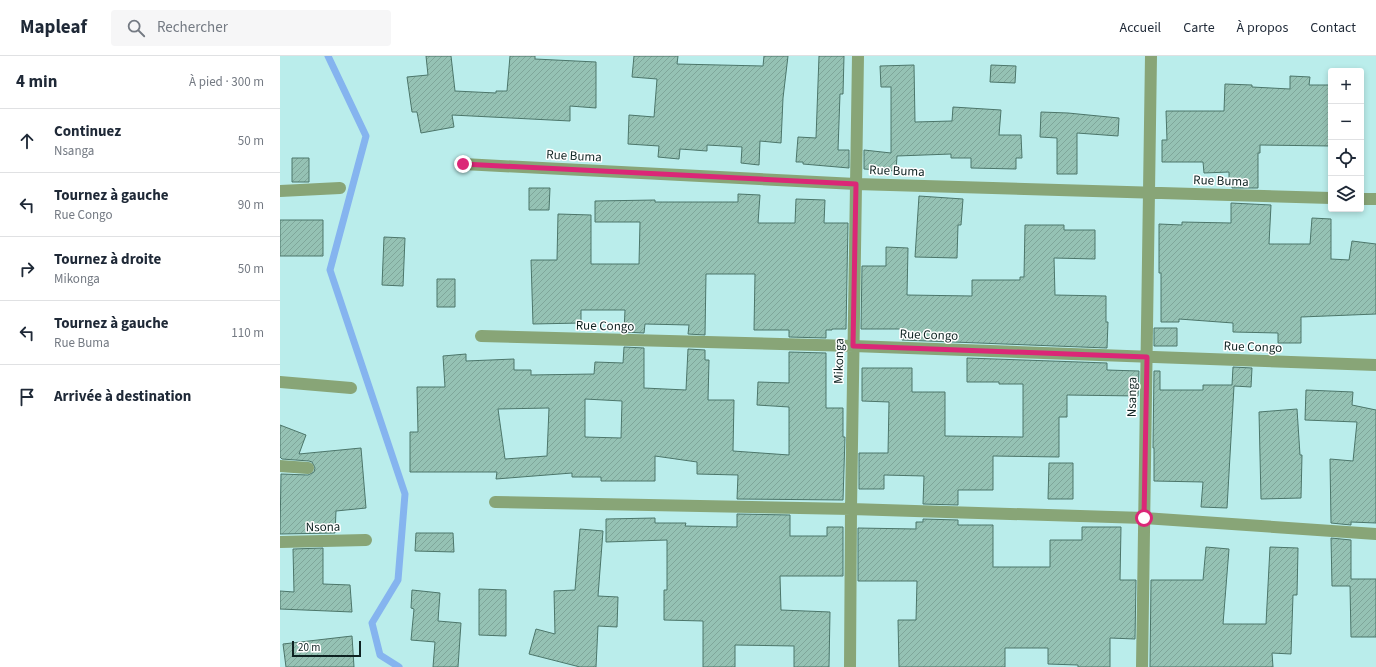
<!DOCTYPE html>
<html lang="fr">
<meta charset="utf-8">
<style>
body{margin:0;font-family:"Source Sans 3",sans-serif;background:#f6f6f7;color:#1f2937}
.controls{position:absolute;right:12px;top:12px;display:grid;overflow:hidden;border-radius:4px;box-shadow:0 2px 6px #0003}
.controls button{width:36px;height:36px;display:grid;place-items:center;padding:0;border:0;border-bottom:1px solid #e0e1e3;background:#fff;color:#1f2937;font:20px sans-serif}
.scale{position:absolute;left:12px;bottom:10px;width:69px;box-sizing:border-box;padding-left:4px;border:2px solid #0f2322;border-top:0;font-size:11px;line-height:14px;white-space:nowrap;color:#0f2322;-webkit-text-stroke:3px #fff;paint-order:stroke}
.stop{position:absolute;width:12px;height:12px;margin:-9px;border:3px solid #db2777;border-radius:50%;background:#fff}
.stop.end{background:#db2777;border-color:#fff;box-shadow:0 1px 4px #0008}
.list{margin:0;padding:0;list-style:none}
h2{display:flex;justify-content:space-between;align-items:center;height:52px;margin:0;padding:0 16px;font-size:17px}
h2 small{font-size:13px;font-weight:400;color:#747a83}
.list li{display:grid;grid-template-columns:26px 1fr auto;gap:12px;align-items:center;box-sizing:border-box;height:64px;padding:0 16px;border-top:1px solid #e0e1e3}
.list b{display:block;font-size:15px;white-space:nowrap}
.list p{margin:0;font-size:13px;white-space:nowrap;color:#747a83}
.list em{font-size:13px;font-style:normal;color:#747a83}
.icon{flex:none;width:22px;height:22px;fill:none;stroke:currentColor;stroke-width:2;stroke-linecap:round;stroke-linejoin:round}
.map{position:relative;flex:none;width:1096px;height:611px;overflow:hidden}
header{display:flex;align-items:center;gap:24px;box-sizing:border-box;height:56px;padding:0 20px;background:#fff;border-bottom:1px solid #e0e1e3}
header strong{font-size:19px}
nav{display:flex;gap:22px;margin-inline-start:auto;font-size:14px}
.search{width:280px;height:36px;background:#f6f6f7;display:flex;align-items:center;gap:10px;box-sizing:border-box;padding:0 14px;border-radius:4px;color:#747a83;font-size:15px}
main{display:flex}
aside{flex:1;background:#fff}
.map>svg:first-child{display:block}
</style>
<header>
<strong>Mapleaf</strong>
<div class="search"><svg class="icon" aria-label="search" viewBox="0 0 24 24"><circle cx="10" cy="10" r="6"/><path d="M15 15l6 6"/></svg>Rechercher</div>
<nav><a>Accueil</a><a>Carte</a><a>À propos</a><a>Contact</a></nav>
</header>
<main>
<aside>
<h2>4 min<small>À pied · 300 m</small></h2>
<ul class="list">
<li><svg class="icon" aria-label="ahead" viewBox="0 0 24 24"><path d="M12 20V5M6 11l6-6 6 6"/></svg><div><b>Continuez</b><p>Nsanga</p></div><em>50 m</em></li>
<li><svg class="icon" aria-label="left" viewBox="0 0 24 24"><path d="M17 20v-9H6M10 6l-5 5 5 5"/></svg><div><b>Tournez à gauche</b><p>Rue Congo</p></div><em>90 m</em></li>
<li><svg class="icon" aria-label="right" viewBox="0 0 24 24"><path d="M7 20v-9h11M14 6l5 5-5 5"/></svg><div><b>Tournez à droite</b><p>Mikonga</p></div><em>50 m</em></li>
<li><svg class="icon" aria-label="left" viewBox="0 0 24 24"><path d="M17 20v-9H6M10 6l-5 5 5 5"/></svg><div><b>Tournez à gauche</b><p>Rue Buma</p></div><em>110 m</em></li>
<li><svg class="icon" aria-label="arrive" viewBox="0 0 24 24"><path d="M6 21V4h12l-3 4 3 4H6"/></svg><div><b>Arrivée à destination</b></div></li>
</ul>
</aside>
<div class="map">
<svg width="1096" height="611" viewBox="0 0 1096 611">
<defs>
<pattern id="building-hatch" width="6" height="6" patternUnits="userSpaceOnUse"><rect width="6" height="6" fill="#95c2b4"/><path d="M-1 1l2-2M0 6l6-6M5 7l2-2" fill="none" stroke="#7fa69a"/></pattern>
</defs>
<rect width="100%" height="100%" fill="#baedeb"/>
<g fill="none" stroke-linecap="round" stroke-linejoin="round">
<!-- stream -->
<path stroke="#85b4ef" stroke-width="7" d="M48 0 86 80 50 214 125 438 118 524 92 567 100 599 119 611"/>
</g>
<!-- building -->
<path fill="url(#building-hatch)" stroke="#4c766a" fill-rule="evenodd" d="M146 0H171L175 35 216 37V35H227L230 0H255V3L316 6V52L290 50V65L172 59 174 71 141 77 137 56H132L127 21 148 19Z
M354 0H398L397 8 483 10 484 0H508L503 42 501 87 480 85 479 109 461 107 462 91 427 89V95L400 93 399 103 378 101 379 90 348 88 349 59 374 61 377 23 352 21Z
M539 0H564L563 38H560L558 94H569V112L523 108V106H516L518 81 536 82Z
M634 9 635 66 672 65 673 51 721 54 719 79H741L742 102H736V113L691 112V102H671V98L617 100 616 115 584 113V94L611 97V31H601L600 10Z
M711 9 736 10 735 27 710 26Z
M1010 20 1030 21 1029 29H1051V90L980 89V97H978V132H952V127H949V116L924 117 923 106H882V84H887L886 55H944L945 28 972 29V31L1010 33Z
M761 56 788 57 839 62 838 80 797 77V118H777V82L760 81Z
M12 102H29V126H12Z
M249 132H270L269 154H249Z
M458 138 480 139 478 167H515L516 143 545 144 544 167H568L566 273H552V274H546V282L509 281V274H474L475 218H426L425 279 408 278 409 269 365 268 364 277 344 276 345 254H301V267L253 268 251 204H277L278 158 311 159V208H359L360 166H315V145L375 144V146H458Z
M639 140 683 143 681 169H678L677 202 635 201Z
M951 147 991 149 989 188H1030L1032 162 1051 163V203L1069 204 1072 185 1096 188V258L1021 261V287H998V277L953 276V267L899 263V266H881V217H879V168L902 169V166L951 167Z
M0 164H43V200H0Z
M745 169H784V174H815V203L774 202 775 239 826 240V266H828L827 292 622 284V273H581L582 210H606V191L628 192 627 239 692 240V224H740V221H744Z
M104 181 125 182 123 230 102 229Z
M157 223H175V251H157Z
M874 272H897V290H874Z
M344 291 364 292V332L406 334 408 293 425 294V304H429L428 344H454L453 395 509 399V351L477 349 478 326 509 327V296L546 297V352H563V381H565L563 444 457 443 458 419 417 418V406L375 400V425H321V421H292V417L216 423 217 416H130V376H138L137 331H165L163 300 186 298V305L234 303V314H251V319L314 318 315 306 343 307ZM305 343 342 345 341 382 305 381ZM269 352 267 400 225 403 218 353Z
M687 302 827 307V314L859 315 858 340 787 339V361H779V401L713 400V434H678V449L643 448 644 420 604 419V433H579V397H608L609 346 582 345V312H632V336H665V380L743 381V328H719V326H687Z
M953 311 972 312 971 331 954 330 947 452 921 451 923 426 874 425V392H873L874 315H880V334H923V329H952Z
M1026 334 1073 336 1072 349 1096 354V467L1071 466V469L1051 467 1050 403 1073 405 1077 366 1025 364Z
M1017 353 1020 399H1022L1021 442 981 443 979 356Z
M0 369 26 379 19 398 81 392 86 452 56 455 55 477 0 478 1 418 28 419 34 416 35 412 32 406 29 405 2 403 0 401Z
M769 407H793V443H768Z
M457 458 510 459V480H547V471H563V520H500L501 554 550 556 549 611H514V590L455 589V611H423V565L384 564V534H387V484L326 486V463L375 462V467H406L405 470 457 471Z
M643 463 678 464V469H713V511H770V484H802V471H841L840 524H856L855 583 830 582V611H798V609L768 608V592H725V611H619L618 564H636L637 525H578V472L636 473V466H643Z
M300 473 323 475 318 540 338 541 337 571 318 570 316 611H300L249 598 256 573 275 578 274 535 295 534Z
M136 477H173L174 496 135 495Z
M1051 482 1071 484V523H1096V581H1071L1070 530H1052Z
M926 491 949 493 943 568H986L990 491 1018 492 1017 539H1013L1011 598 992 597 993 611H870L871 524H923Z
M43 492V528L70 529 72 556 0 553V535L14 536 13 493Z
M199 533 226 534V580L199 579Z
M132 534 160 537 158 565 181 567 178 611H153L155 586 131 584 134 553 131 552Z
M72 580 74 611H6L3 588Z"/>
<g fill="none" stroke-linecap="round" stroke-linejoin="round">
<!-- street -->
<path stroke="#88a577" stroke-width="12" d="M183 108 576 128 1051 142
M0 135 60 132
M1081 143H1096
M201 280 573 290 1096 309
M0 326 71 332
M0 410 28 412
M215 446 571 453 864 462 1096 478
M0 486 86 484
M570 611 571 453 578 0
M862 611 871 0"/>
</g>
<g fill="none" stroke-linecap="round" stroke-linejoin="round">
<!-- route -->
<path stroke="#db2777" stroke-width="5" d="M183 108 576 128 573 290 867 301 864 462"/>
</g>
<g text-anchor="middle" dominant-baseline="central" stroke-width="3" stroke-linejoin="round" paint-order="stroke">
<!-- street labels -->
<g font-size="13" fill="#0f2322" stroke="#fff">
<text transform="translate(294 100) rotate(3)">Rue Buma</text>
<text transform="translate(617 115) rotate(2)">Rue Buma</text>
<text transform="translate(941 125) rotate(2)">Rue Buma</text>
<text transform="translate(325 270) rotate(1)">Rue Congo</text>
<text transform="translate(649 279) rotate(2)">Rue Congo</text>
<text transform="translate(973 291) rotate(2)">Rue Congo</text>
<text transform="translate(559 305) rotate(-89)">Mikonga</text>
<text transform="translate(852 341) rotate(-89)">Nsanga</text>
<text transform="translate(43 471) rotate(-1)">Nsona</text>
</g>
</g>
</svg>
<div class="controls">
<button>+</button>
<button>−</button>
<button><svg class="icon" aria-label="locate" viewBox="0 0 24 24"><circle cx="12" cy="12" r="6"/><path d="M12 2v4M12 18v4M2 12h4M18 12h4"/></svg></button>
<button><svg class="icon" aria-label="layers" viewBox="0 0 24 24"><path d="M12 4l9 5-9 5-9-5zM3 14l9 5 9-5"/></svg></button>
</div>
<div class="scale">20 m</div>
<div class="stop" style="left:864px;top:462px"></div>
<div class="stop end" style="left:183px;top:108px"></div>
</div>
</main>
